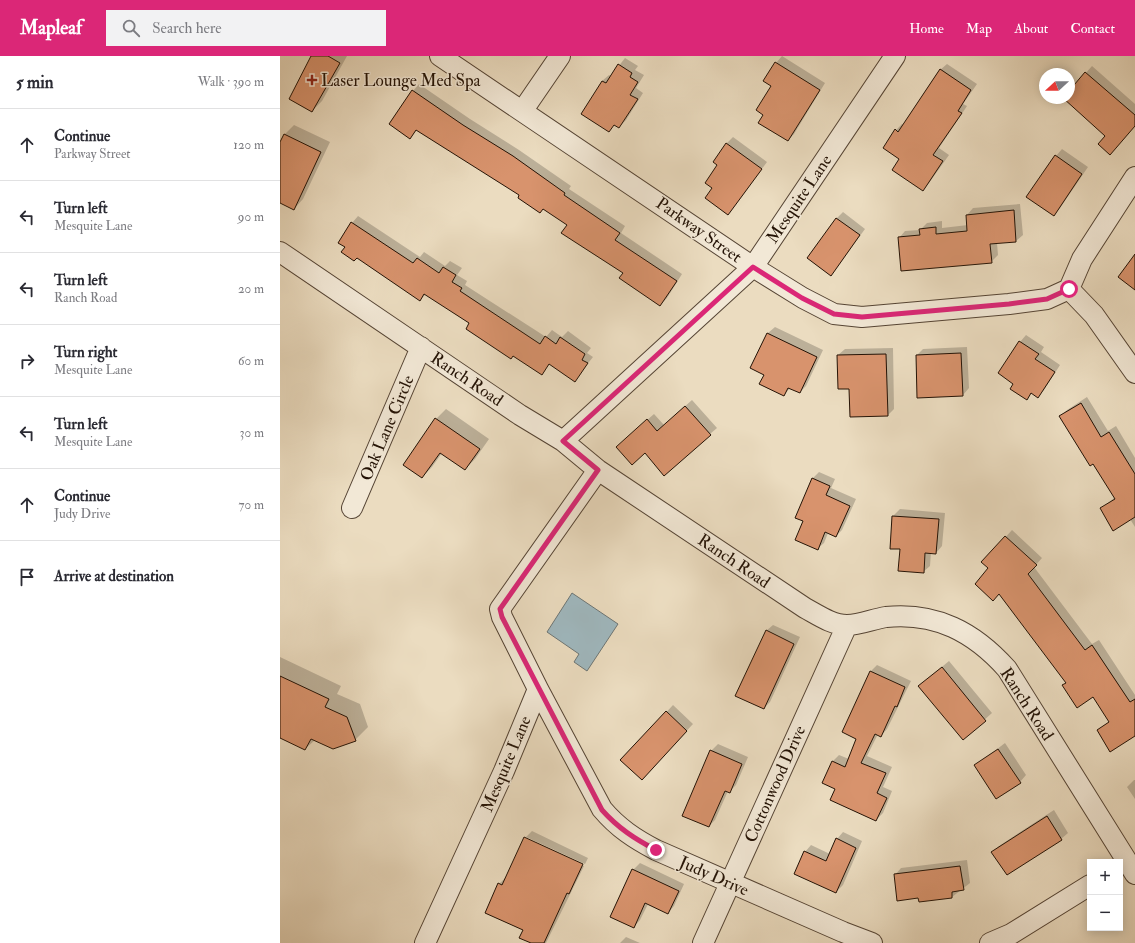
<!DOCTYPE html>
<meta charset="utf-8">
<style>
body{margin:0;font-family:"IM FELL Double Pica",serif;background:#f2f2f3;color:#2b2b33}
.controls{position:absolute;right:12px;bottom:12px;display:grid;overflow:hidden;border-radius:0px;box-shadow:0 2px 10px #0003}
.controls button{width:36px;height:36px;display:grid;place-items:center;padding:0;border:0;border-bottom:1px solid #e1e1e2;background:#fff;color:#2b2b33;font:20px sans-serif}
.compass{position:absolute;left:759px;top:12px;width:36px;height:36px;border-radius:50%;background:#fff;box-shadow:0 2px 10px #0003;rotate:249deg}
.stop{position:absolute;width:12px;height:12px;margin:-9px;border:3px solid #db2777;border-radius:50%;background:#fff}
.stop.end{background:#db2777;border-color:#fff;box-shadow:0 1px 4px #0008}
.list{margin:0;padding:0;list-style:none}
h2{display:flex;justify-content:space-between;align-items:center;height:52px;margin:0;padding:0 16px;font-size:17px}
h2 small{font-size:13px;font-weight:400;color:#7c7c81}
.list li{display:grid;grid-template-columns:26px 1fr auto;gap:12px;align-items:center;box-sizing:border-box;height:72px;padding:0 16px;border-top:1px solid #e1e1e2}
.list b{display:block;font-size:15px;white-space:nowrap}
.list p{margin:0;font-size:13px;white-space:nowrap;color:#7c7c81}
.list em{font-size:13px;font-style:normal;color:#7c7c81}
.icon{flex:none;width:22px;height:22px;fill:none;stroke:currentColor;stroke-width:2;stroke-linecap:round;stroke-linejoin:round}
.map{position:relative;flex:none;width:855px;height:887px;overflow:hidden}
header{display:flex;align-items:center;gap:24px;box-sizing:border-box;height:56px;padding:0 20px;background:#db2777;color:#fff}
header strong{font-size:19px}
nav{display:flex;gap:22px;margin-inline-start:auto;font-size:14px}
.search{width:280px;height:36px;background:#f2f2f3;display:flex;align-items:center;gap:10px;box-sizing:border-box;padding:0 14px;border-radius:0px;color:#7c7c81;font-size:15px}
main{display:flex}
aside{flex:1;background:#fff}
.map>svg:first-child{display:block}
</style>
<header>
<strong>Mapleaf</strong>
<div class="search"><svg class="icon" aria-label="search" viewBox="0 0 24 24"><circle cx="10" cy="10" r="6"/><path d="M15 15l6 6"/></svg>Search here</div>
<nav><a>Home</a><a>Map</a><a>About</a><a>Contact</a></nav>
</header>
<main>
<aside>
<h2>5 min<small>Walk · 390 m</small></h2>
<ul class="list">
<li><svg class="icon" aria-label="ahead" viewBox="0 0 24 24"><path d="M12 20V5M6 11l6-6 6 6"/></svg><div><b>Continue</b><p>Parkway Street</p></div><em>120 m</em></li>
<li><svg class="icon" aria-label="left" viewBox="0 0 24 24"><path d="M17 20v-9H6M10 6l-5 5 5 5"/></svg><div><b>Turn left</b><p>Mesquite Lane</p></div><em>90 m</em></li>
<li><svg class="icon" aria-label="left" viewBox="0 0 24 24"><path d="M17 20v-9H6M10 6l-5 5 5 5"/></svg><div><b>Turn left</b><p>Ranch Road</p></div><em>20 m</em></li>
<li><svg class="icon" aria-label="right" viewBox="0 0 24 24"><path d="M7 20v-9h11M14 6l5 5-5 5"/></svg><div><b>Turn right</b><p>Mesquite Lane</p></div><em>60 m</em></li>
<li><svg class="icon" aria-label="left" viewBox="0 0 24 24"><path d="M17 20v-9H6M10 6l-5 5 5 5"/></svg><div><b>Turn left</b><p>Mesquite Lane</p></div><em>30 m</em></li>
<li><svg class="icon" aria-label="ahead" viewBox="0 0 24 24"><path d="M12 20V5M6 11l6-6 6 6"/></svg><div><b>Continue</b><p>Judy Drive</p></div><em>70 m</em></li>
<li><svg class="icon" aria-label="arrive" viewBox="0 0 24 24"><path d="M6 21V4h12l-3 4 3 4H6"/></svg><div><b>Arrive at destination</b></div></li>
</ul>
</aside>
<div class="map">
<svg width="855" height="887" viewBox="0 0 855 887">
<rect width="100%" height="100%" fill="#ebdcc0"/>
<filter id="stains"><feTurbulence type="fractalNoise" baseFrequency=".005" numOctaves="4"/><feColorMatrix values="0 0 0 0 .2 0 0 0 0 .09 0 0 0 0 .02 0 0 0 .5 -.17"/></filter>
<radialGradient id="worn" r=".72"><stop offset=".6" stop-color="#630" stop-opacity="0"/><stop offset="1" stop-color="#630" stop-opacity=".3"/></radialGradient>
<!-- water -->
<path fill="#9fb8bf" stroke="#6d7675" d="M292 537 338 568 307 615 294 606 299 598 267 576Z"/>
<!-- shadow -->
<path fill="#0003" d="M32 0H67L42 45 32 55Z
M502 0 545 27 514 78 508 84 485 59 496 7Z
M345 2 358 10 355 14 364 19 356 32 363 37 346 64 339 71 335 68 329 74 322 25 329 19 331 20Z
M667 8 697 28 683 48 687 50 659 92 669 99 649 127 643 134 620 103 616 74 622 68 624 69 660 14Z
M812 10 855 48V69L827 79 784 42H789V36Z
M139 28 190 63 239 94 291 130 289 133 345 170 341 177 402 218 387 242 380 249 288 168 264 152 260 156 241 139 137 74 130 82 133 35Z
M14 69 50 86 23 143 14 153 0 146V88L4 79Z
M453 81 487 106 448 158 434 132 446 88Z
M782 93 808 111 780 152 773 159 776 100Z
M740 148 743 179 736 185 717 187 718 199 711 206 619 182 625 175 640 174 647 167 662 165V172L688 169 687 159 693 152Z
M563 156 585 173 551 219 556 163Z
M78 160 140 201 144 196 165 210 170 205 182 212 177 219 187 225 185 229 266 281 272 274 282 281 288 275 311 292 307 297 313 301 294 325 270 308 261 318 191 267 146 238 140 244 66 191 72 167Z
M495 271 543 294 526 330 520 336 510 332 504 339 485 318 471 312 488 277Z
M746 279 764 291 761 296 780 309 764 334 757 341 752 337 747 343 735 328 719 317 740 286Z
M687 291 689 332 683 339 637 299 643 293Z
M613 292 614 353 607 360 570 332 558 299 565 293Z
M807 341 828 375 836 370 855 402V471L850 463 821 453 835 441 781 360 787 354Z
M412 344 437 372 430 378 365 396 343 385 374 358 384 369Z
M166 353 209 383 195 403 185 413 162 397 152 411 142 421 156 363Z
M539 416 555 423 551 432 576 443 562 474 556 480 548 477 544 487 537 493 525 465 516 461 533 422Z
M620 453 665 457 662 490 656 497 651 496 650 510 643 516 621 492H611L613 460Z
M732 474 762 502 754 511 812 588 819 584 855 639V679L818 674 830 665 813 640 784 629 787 626 710 512 703 506Z
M493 569 520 581 490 646 484 652 486 575Z
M0 601 61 630 57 638 80 648 88 671 75 684H35L25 693 0 681Z
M669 605 712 657 683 683 646 624Z
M597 609 631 625 607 673 601 680 598 678 587 700 612 711 603 731 612 735 603 757 596 764 556 732 553 705 559 699 569 703 577 682 564 676 591 615Z
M393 649 413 668 368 716 342 704Z
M725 687 746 719 740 726 695 710Z
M438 688 468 701 456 729 449 736 448 735 435 764 429 770 431 695Z
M854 724H855V743L847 731Z
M774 754 788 777 781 783 712 796 719 790Z
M252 775 308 802 305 808 246 781V783L304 810 266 887H253L219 828 226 821 245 782Z
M563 776 582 785 563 829 556 836 525 796 531 789 550 798 557 783Z
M687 804 690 827 672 841H639L615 819 621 812Z
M360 807 404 828 394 850 388 857 368 848 360 864 354 871 353 814Z
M346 881 360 887H340Z"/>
<!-- building -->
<path fill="#d8936d" stroke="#231205" d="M31 0H48L60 7 32 56 9 43Z
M495 6 540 34 508 85 478 67 483 59 476 54 491 30 483 25Z
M338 8 352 17 350 21 358 26 350 39 358 43 339 72 334 69 329 76 301 58 322 25 326 27Z
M660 13 691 34 678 55 682 57 653 99 663 105 643 135 612 114 619 103 603 92 615 73 618 76Z
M805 16 855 59V70L830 99 818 88 825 80 783 42H789V35Z
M132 34 183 69 233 100 285 137 284 139 340 177 335 184 397 225 380 250 339 222 343 217 281 177 287 169 263 153 260 157 238 142 239 139 136 74 130 83 109 68Z
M4 78 41 96 14 154 0 147V86Z
M446 87 482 113 448 159 425 142 432 132 425 127 437 109 433 106Z
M775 99 802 118 774 160 746 141Z
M734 154 736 186 710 188 712 207 621 215 618 181 640 179 639 173 656 171V178L687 175 686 159Z
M556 162 580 179 551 220 527 202Z
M71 166 133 207 137 202 159 217 163 211 176 219 172 226 182 232 180 235 260 288 265 280 276 288 280 281 305 298 302 304 308 307 295 326 269 308 262 319 233 300 231 303 186 273 189 267 144 238 140 245 77 202 74 205 61 196 65 191 58 187Z
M855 198V234L838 221Z
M487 277 537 301 520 337 508 332 504 340 479 328 484 319 470 312Z
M739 285 759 298 755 303 775 316 758 342 751 337 747 344 730 333 733 328 718 317Z
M681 297 683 340 637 342 636 299Z
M606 298 608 360 570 361 569 333H558L557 299Z
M801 347 821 381 829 376 855 418V461L833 475 820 452 835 443 813 408 810 410 779 360Z
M405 350 431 379 384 420 365 397 352 409 336 391 367 363 377 375Z
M155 362 200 393 185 414 160 397 142 422 123 409Z
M532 422 550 430 546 439 570 450 556 481 545 476 538 494 515 484 523 465 515 462Z
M612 460 659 463 656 498 645 497 644 517 618 515 620 493H610Z
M725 480 757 509 748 518 805 594 812 589 850 646 855 643V680L830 696 817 674 829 666 813 641 797 652 782 629 786 627 719 538 713 545 695 528 708 512 701 506Z
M486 574 514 588 484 653 455 640Z
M662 611 706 665 683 684 638 630Z
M590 615 625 631 617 651 615 650 601 681 595 678 581 707 606 717 597 737 607 742 596 765 550 744 555 733 542 727 552 705 565 711 576 683 562 676Z
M0 620 49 643 45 651 67 661 76 685 53 693 31 683 25 694 0 682Z
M386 655 407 675 362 724 340 704Z
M718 693 741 727 716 743 694 709Z
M430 694 462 708 450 737 445 735 429 771 402 760Z
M767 760 782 784 727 819 711 796Z
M244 781 303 808 289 838 287 837 264 887H251L239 882 243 874 205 857 218 827 222 829Z
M556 782 576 792 556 837 514 818 524 795 546 805Z
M680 810 684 834 672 836V842L639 846 638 842 617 845 614 818Z
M352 813 399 835 388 858 365 847 354 872 330 861Z"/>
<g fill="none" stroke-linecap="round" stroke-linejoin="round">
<defs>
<path id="minor" d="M160 0 473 211 523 242 554 258 582 261 729 248 767 243 789 233
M243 54 280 0
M0 196 240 359 283 385 318 414 525 552C538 559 552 569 567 569 580 569 593 563 606 561 656 556 694 576 727 613L855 818
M789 233 802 203 855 121
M789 233 814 259 855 317
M283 385 473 211 615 0
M72 452 141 291
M258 633 322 753C338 772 355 783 376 794L563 876 592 887
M145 887 224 715 258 633 222 561 220 553 318 414
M423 887 567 569
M710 887 731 878 810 829"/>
</defs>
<!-- minor casing -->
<use href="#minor" stroke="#554434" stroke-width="22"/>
<!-- minor -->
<use href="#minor" stroke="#f2e8d6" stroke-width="20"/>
</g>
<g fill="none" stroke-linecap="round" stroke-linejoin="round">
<!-- route -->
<path stroke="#db2777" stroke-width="5" d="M376 794C355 783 338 772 322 754L222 561 220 553 318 414 283 385 473 211 522 242 554 258 582 261 729 248 767 243 789 233"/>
</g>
<!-- markers -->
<path fill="#8f2418" stroke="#f2e8d6" stroke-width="1.5" d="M30 18h4v4h4v4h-4v4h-4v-4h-4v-4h4z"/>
<g text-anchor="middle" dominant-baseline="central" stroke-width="3" stroke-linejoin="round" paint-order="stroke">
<!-- poi labels -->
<g font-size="17" fill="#231205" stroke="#f2e8d6" text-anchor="start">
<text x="41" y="24">Laser Lounge Med Spa</text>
</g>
<!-- street labels -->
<g font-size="17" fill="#231205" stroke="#f2e8d6">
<text transform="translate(519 143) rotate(-56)">Mesquite Lane</text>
<text transform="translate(419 174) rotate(35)">Parkway Street</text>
<text transform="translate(187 323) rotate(34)">Ranch Road</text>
<text transform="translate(107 372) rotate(-67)">Oak Lane Circle</text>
<text transform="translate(454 505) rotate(34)">Ranch Road</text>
<text transform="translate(747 648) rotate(57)">Ranch Road</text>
<text transform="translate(226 708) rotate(-67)">Mesquite Lane</text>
<text transform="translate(495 728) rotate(-66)">Cottonwood Drive</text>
<text transform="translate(434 820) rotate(24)">Judy Drive</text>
</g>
</g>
<rect width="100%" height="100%" filter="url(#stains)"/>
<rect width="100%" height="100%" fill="url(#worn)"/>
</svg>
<div class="controls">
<button>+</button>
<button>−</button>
</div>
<svg class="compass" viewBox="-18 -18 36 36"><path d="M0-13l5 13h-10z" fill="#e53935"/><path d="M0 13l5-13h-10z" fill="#7c7c81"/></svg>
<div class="stop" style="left:789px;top:233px"></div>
<div class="stop end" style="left:376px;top:794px"></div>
</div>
</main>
